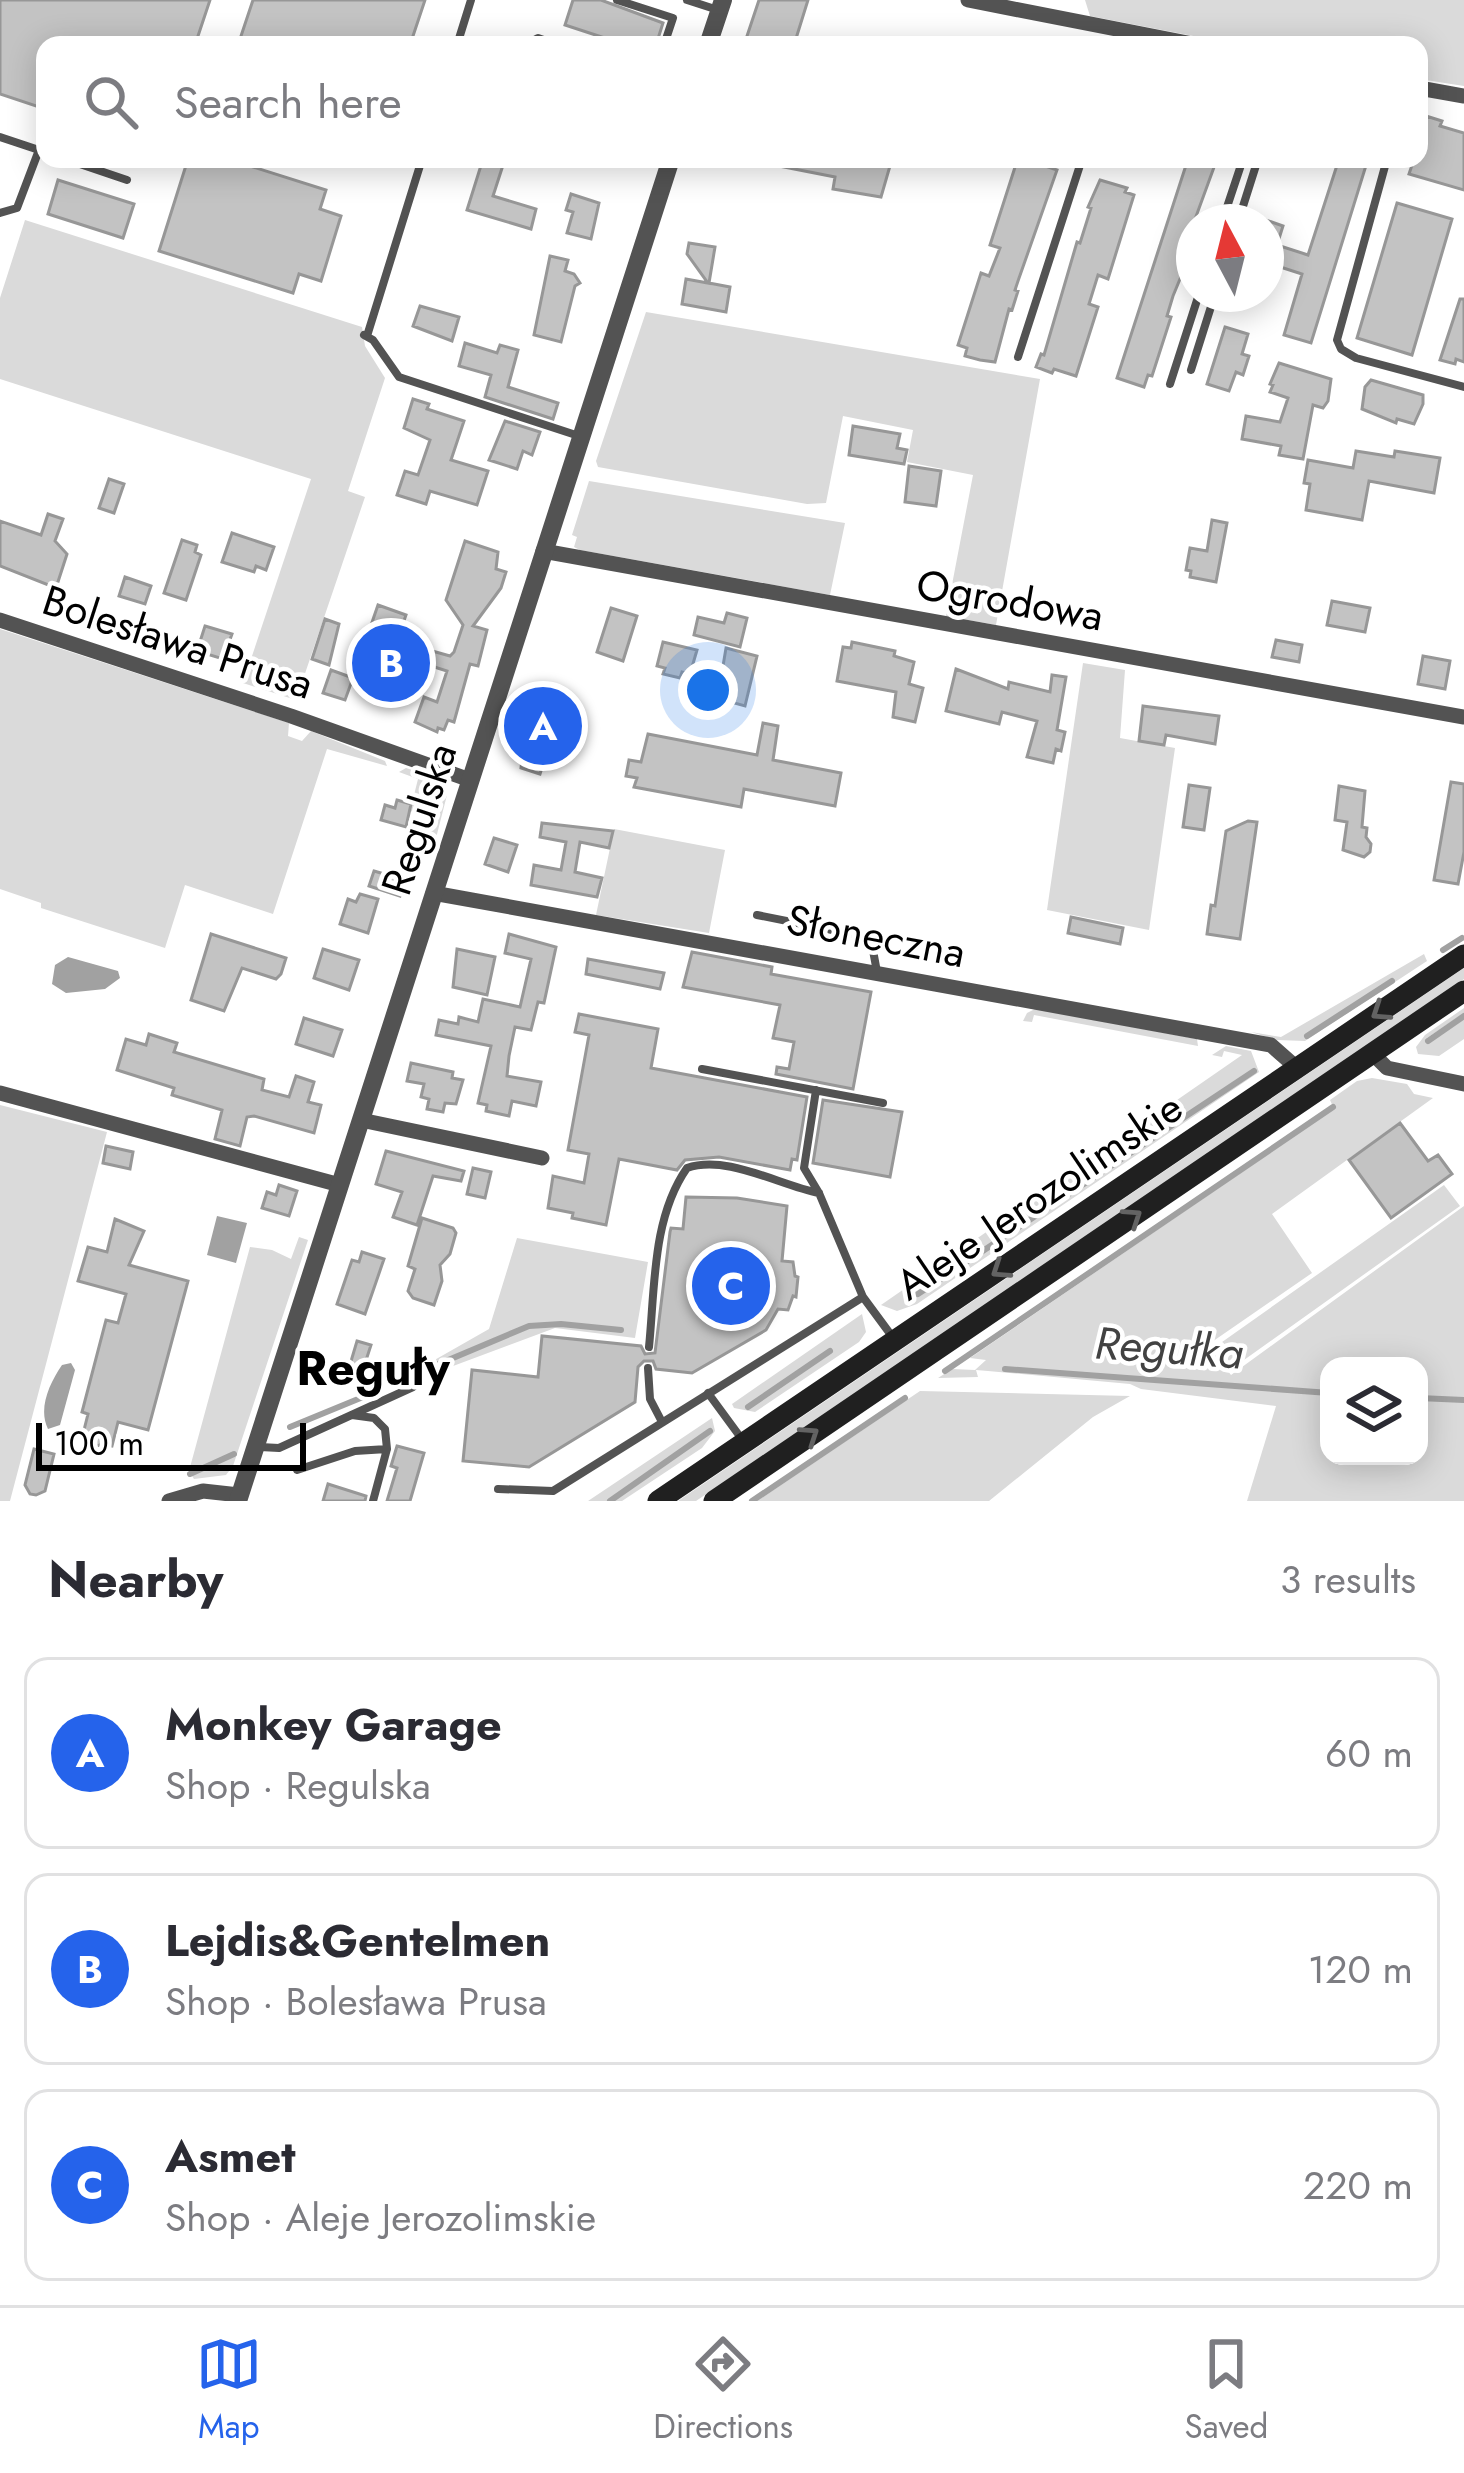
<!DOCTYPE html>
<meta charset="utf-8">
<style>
body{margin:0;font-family:Jost,sans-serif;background:#f7f7f7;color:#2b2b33}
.controls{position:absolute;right:36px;bottom:36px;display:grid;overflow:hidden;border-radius:24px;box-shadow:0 6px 30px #0003}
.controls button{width:108px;height:108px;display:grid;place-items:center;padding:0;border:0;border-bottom:3px solid #e1e1e2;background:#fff;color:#2b2b33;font:60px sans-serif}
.compass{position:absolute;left:1176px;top:204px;width:108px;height:108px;border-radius:50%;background:#fff;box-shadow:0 6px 30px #0003;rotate:353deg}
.scale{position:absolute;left:36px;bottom:30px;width:270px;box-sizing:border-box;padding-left:12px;border:6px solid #000;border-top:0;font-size:33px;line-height:42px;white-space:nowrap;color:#000;-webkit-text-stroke:9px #fff;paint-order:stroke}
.you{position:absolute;left:708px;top:690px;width:42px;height:42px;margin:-30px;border:9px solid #fff;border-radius:50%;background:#1a73e8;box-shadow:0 0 0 18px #1a73e833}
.badge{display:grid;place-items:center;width:78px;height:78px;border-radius:50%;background:#2563eb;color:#fff;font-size:39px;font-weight:700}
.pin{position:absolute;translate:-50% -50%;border:6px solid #fff;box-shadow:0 3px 12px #0006}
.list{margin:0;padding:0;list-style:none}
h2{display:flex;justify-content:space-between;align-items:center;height:156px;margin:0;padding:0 48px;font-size:51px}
h2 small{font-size:39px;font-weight:400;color:#7c7c81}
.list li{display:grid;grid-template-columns:78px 1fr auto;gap:36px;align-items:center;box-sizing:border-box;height:192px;margin:0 24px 24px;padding:0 24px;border:3px solid #e1e1e2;border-radius:24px}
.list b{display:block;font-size:45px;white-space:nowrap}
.list p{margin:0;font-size:39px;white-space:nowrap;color:#7c7c81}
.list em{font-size:39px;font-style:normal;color:#7c7c81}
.icon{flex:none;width:66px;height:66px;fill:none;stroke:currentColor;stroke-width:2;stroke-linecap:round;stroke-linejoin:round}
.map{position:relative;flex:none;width:1464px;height:1501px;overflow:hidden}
.search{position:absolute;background:#fff;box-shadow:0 6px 30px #0003;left:36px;right:36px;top:36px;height:132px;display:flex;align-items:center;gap:30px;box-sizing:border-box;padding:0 42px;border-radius:24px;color:#7c7c81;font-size:45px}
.sheet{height:804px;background:#fff}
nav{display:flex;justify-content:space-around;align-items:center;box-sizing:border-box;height:168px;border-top:3px solid #e1e1e2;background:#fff;font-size:33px;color:#7c7c81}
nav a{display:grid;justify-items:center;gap:6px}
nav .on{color:#2563eb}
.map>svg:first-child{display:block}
</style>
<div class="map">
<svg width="1464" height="1501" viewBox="0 0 1464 1501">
<rect width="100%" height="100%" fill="#fff"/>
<!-- green -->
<path fill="#dadada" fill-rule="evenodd" d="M1085 0H1464V86L1419 79V45H1240L1090 16Z
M25 220 362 327 365 346 385 378 348 491 365 497 296 700 243 683 311 479 0 379V298Z
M646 312 1040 379 996 625 946 616 973 475 907 462 913 430 843 416 826 503 807 504 598 467 596 461Z
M589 481 845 523 830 595 580 550 574 547 577 537 572 535Z
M0 629 289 723 288 736 302 741 311 731 385 761 387 766 327 749 273 914 185 885 165 948 41 908V903L0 889Z
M1083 663 1125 670 1120 738 1175 748 1149 930 1047 910Z
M406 768 431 776 429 782 447 795 435 842 430 833 434 818 410 811 418 779 399 772Z
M614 829 725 850 709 933 596 915Z
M1424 954 1427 961 1305 1041 1277 1040 1251 1032 1281 1037Z
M1464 968V979L696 1501H678Z
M1464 1008V1013L1427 1038 1431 1041 1464 1019V1039L1439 1056 1418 1054 1416 1047 1425 1035Z
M1035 1009 1197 1039 1198 1046 1034 1015 1032 1022 1023 1021 1027 1013Z
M1226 1046 1251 1051 1259 1072 917 1304 897 1311 881 1305 1242 1055 1224 1051 1222 1057 1212 1055Z
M1372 1078 1407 1084 1414 1094 1433 1098 1272 1214 1312 1273 1209 1344 1217 1357 1212 1362 1214 1365 1220 1361 1231 1375 1464 1206V1501H1247L1276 1406 1141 1389 1130 1384 988 1371 976 1370 978 1377 938 1378 952 1369 975 1370 986 1360 970 1358 1334 1109 1330 1100 1357 1081ZM1329 1366H1419V1456H1329Z
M0 1105 107 1132 10 1501H0Z
M1444 1185 1460 1206 1230 1370 1215 1347Z
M299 1237 308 1240 233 1466 226 1475 194 1479 189 1471 250 1247 272 1250 291 1259Z
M517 1238 648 1262 635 1338 555 1328 421 1378 424 1366 489 1329Z
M862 1314 866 1332 859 1342 755 1412 734 1408 732 1404Z
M920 1391 1130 1396 1093 1417 989 1501H757Z
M712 1418 715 1431 702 1448 622 1501H588Z"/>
<!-- water -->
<path fill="#a1a1a1" d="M68 957 118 971 120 978 105 989 66 993 52 984 55 965Z
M217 1216 247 1223 236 1263 207 1255Z
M71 1363 75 1370 60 1425 48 1429C38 1409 49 1384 62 1365Z"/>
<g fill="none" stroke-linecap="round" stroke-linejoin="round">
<!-- stream -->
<path stroke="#a1a1a1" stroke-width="6" d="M1443 950 1462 938
M1307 1036 1392 981
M1428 1041 1464 1016
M918 1294 1254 1071
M427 1369 529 1326 561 1324 621 1330
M1005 1369 1329 1393
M945 1371 1333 1107
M1419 1398 1464 1400
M748 1407 830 1351
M290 1427 363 1397
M190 1474 234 1454
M610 1501 710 1431
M752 1501 905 1398"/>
</g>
<!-- building -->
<path fill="#c3c3c3" stroke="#979797" stroke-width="3" d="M0 0H210L195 45H45V109L0 94Z
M253 0H425L410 45H238Z
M573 0H601L663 23 656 45H626L565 25Z
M759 0H808L794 45H744Z
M1426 116 1442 121 1440 126 1464 133V190L1409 174 1414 159H1419Z
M188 159H228L326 190 320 209 341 216 321 281 299 274 293 293 159 251Z
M483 159H505L493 196 536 209 531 229 467 210Z
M780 159H892L881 197 833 189 835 177 779 166Z
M1188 159H1217L1194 222 1192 250 1173 296 1167 316 1171 317 1152 376 1148 375 1144 387 1117 378Z
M1339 159H1368L1311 343 1284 335 1302 274 1271 264 1266 268V220L1283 226 1277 245 1308 255Z
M1028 160 1057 170 1018 281 1015 290 1018 291 1012 310 1009 309 995 362 980 360 965 356 967 348 958 345 981 273 989 276 1000 248 990 245 1017 161 1026 164Z
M58 180 134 204 123 238 48 214Z
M1100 180 1127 188 1125 192 1134 195 1108 279 1098 275 1089 304 1098 307 1076 376 1054 369 1052 373 1036 367 1041 354 1044 355 1077 242 1080 243 1091 208 1088 207Z
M571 194 599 203 591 239 567 233 573 212 566 210Z
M1397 203 1452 219 1412 355 1357 338Z
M689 243 715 247 709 283 730 287 726 312 682 304 686 279 708 283 687 254Z
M550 256 568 260 565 271 574 274 580 283 575 286 561 342 534 335Z
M1460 299H1464V362L1456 359 1455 364 1440 360Z
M420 306 459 317 452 341 413 326Z
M1225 327 1248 334 1242 354 1249 356 1243 375 1236 372 1229 391 1207 384Z
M465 343 497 353 500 345 518 350 508 387 558 403 553 419 485 397 491 375 459 366Z
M1279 363 1331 379 1328 401 1323 408 1313 405 1303 459 1279 455 1281 446 1242 439 1246 416 1280 422 1288 398 1270 392 1273 385 1270 384Z
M1371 380 1423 395V404L1414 424 1397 419 1396 423 1362 409 1365 387Z
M413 399 429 404 427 409 464 421 451 460 488 471 477 505 430 491 426 504 397 495 405 471 418 475 430 440 404 428Z
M505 421 540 432 532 455 523 451 517 469 489 460Z
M853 426 900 434 897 448 907 450 904 464 849 455Z
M1356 451 1394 457 1395 451 1440 458 1434 493 1369 481 1362 520 1306 510 1310 484 1304 483 1308 460 1353 468Z
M909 466 941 471 936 506 905 502Z
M109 479 124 484 114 513 99 508Z
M48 514 63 519 55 541 67 554 56 588 0 566V521L41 535Z
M1212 520 1227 523 1216 582 1190 577 1191 571 1186 570 1190 548 1207 551Z
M232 533 274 547 266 570 256 566 254 572 222 562Z
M182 540 197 545 195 552 201 555 186 600 164 593Z
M465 541 498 552 496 569 506 572 501 588 473 626 487 630 478 666 470 664 454 722 448 720 444 730 438 728 437 732 415 722 424 697 437 702 447 671 403 657 397 677 379 671 390 638 395 640 369 631 378 605 406 615 397 641 450 656 454 652 463 625 446 600Z
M125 577 151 586 145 604 119 596Z
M1332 601 1370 608 1365 632 1327 625Z
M611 608 637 616 623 661 597 652Z
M727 613 747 618 740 647 694 635 698 617 724 623Z
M325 619 339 624 329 665 312 659Z
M205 626 232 634 223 659 197 651Z
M1276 640 1302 645 1299 662 1272 657Z
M663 642 697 650 690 674 682 672 680 678 663 674 665 668 657 666Z
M852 642 895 651 894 656 914 662 909 684 923 688 915 722 893 717 896 692 837 681 843 647 851 648Z
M726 648 757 656 745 706 727 701 719 690Z
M1423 656 1450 661 1445 689 1418 684Z
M956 669 1008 689 1009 682 1050 692 1052 675 1066 677 1057 730 1065 732 1061 751 1056 749 1053 763 1027 757 1037 721 1002 712 999 724 946 711Z
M331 670 353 678 345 700 323 693Z
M1143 706 1219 716 1215 744 1166 735 1164 745 1139 741Z
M541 718 556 723 540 774 521 768 523 751 532 745Z
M763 723 778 726 773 760 841 773 835 806 744 789 741 807 634 787 637 778 626 776 629 760 641 762 648 734 757 755Z
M1451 782 1464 784V852L1458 884 1434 880Z
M1189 785 1210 788 1204 830 1183 827Z
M1339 786 1365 791 1362 827 1367 828 1366 837 1371 844 1370 852 1364 857 1343 850 1347 822 1335 820Z
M397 800 411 804 406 827 381 820 385 805 395 808Z
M1248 821 1257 822 1240 939 1207 934 1211 905 1215 906 1226 831Z
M542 823 613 831 609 848 580 842 575 872 602 878 597 897 531 885 534 865 561 870 566 842 540 837Z
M494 838 517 845 508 872 485 864Z
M374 871 405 880 400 896 369 886Z
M360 894 378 899 368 933 340 924 348 899 356 902Z
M1071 917 1123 928 1120 944 1068 933Z
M211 934 286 958 281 974 276 979 242 968 224 1011 191 1000Z
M509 934 556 947 544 1003 538 1002 531 1030 515 1027 509 1056 507 1076 541 1082 536 1106 512 1101 509 1116 486 1111 487 1105 478 1103 491 1046 436 1035 439 1020 458 1024 459 1017 478 1022 483 999 520 1007 531 959 505 953Z
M323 949 359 960 349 990 314 978Z
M457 949 495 957 487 995 453 987Z
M692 952 772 967 771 974 871 992 853 1089 776 1074 777 1067 789 1069 794 1042 773 1038 780 1005 683 987Z
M588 959 664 973 660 989 586 974Z
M579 1014 658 1029 651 1068 807 1097 797 1160 792 1159 790 1170 719 1157 685 1160 677 1170 619 1159 606 1225 572 1218 573 1213 548 1208 553 1176 584 1183 589 1154 568 1150 589 1035 575 1032Z
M304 1018 342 1030 333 1056 296 1044Z
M149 1034 177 1043 174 1052 264 1079 262 1090 289 1097 296 1076 314 1082 308 1102 321 1105 314 1133 254 1116 247 1117 240 1146 215 1139 222 1110 172 1095 174 1088 117 1070 126 1039 146 1045Z
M411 1063 453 1072 452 1078 463 1080 456 1104 445 1103 443 1112 427 1109 429 1099 421 1097 424 1084 407 1081Z
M823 1100 902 1112 890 1177 813 1163Z
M1400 1123 1428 1161 1438 1155 1452 1174 1391 1218 1349 1160Z
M106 1146 133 1152 130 1169 103 1163Z
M386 1151 464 1171 461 1181 433 1176 417 1225 393 1217 402 1192 376 1184Z
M473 1168 491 1172 485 1198 467 1194Z
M279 1185 297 1191 289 1216 262 1208 267 1192 276 1195Z
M686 1197 737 1198 787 1206 782 1261 793 1262 795 1276 798 1277 796 1297 793 1296 788 1310 778 1309 766 1330 692 1373 656 1369 653 1361H644L638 1367 635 1402 529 1467 463 1461 472 1370 538 1377 542 1336 641 1346 645 1354 655 1353 670 1232 671 1228 683 1229Z
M422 1218 453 1228 456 1233 450 1254 440 1265 442 1281 434 1305 413 1298 408 1291 415 1269 408 1266Z
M115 1219 144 1231 129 1265 188 1281 148 1430 118 1422 112 1446 102 1444 95 1447 91 1441 82 1438 88 1414 82 1412 106 1320 118 1323 126 1294 78 1281 88 1247 107 1252Z
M362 1252 384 1259 365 1314 337 1304 352 1260 359 1262Z
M357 1341 371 1345 359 1382 346 1378Z
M397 1446 424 1453 410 1501H387L397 1468 391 1466Z
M34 1449 54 1454 45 1491 36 1495 30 1494 25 1485Z
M328 1484 366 1496 365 1501H323Z"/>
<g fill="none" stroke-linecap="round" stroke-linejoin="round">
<!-- service -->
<path stroke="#535353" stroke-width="8" d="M617 0 673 18 664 45
M687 0 718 10
M457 45 471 0
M525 45 538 38 558 45
M0 137 45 152
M65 159 127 180
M1387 159 1337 340 1341 349 1356 358 1464 387
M0 213 17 208 39 150
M1222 222 1243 159
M1238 222 1258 159
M364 335 373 340 399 377 579 436
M367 336 422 159
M1018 357 1082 159
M1191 370 1215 294
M1170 384 1199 294
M757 915 857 935 872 945 877 972
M702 1069 883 1103
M816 1090 804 1168 819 1193 863 1297
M649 1347C655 1288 652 1218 687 1168 726 1154 779 1185 819 1193
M648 1368 650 1399 662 1422
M708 1393 744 1442
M352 1415 374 1418 385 1429 387 1449 373 1501
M260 1447 279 1448 413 1387
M297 1470 355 1451 387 1449
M498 1489 553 1491 863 1297 894 1339"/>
<!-- minor -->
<path stroke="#535353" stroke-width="15" d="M968 0 1198 45
M1419 88 1464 96
M543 551 1464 717
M0 620 291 716 470 780
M433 893 1271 1045 1297 1068
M1372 1053 1387 1068 1464 1084
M0 1093 340 1185
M361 1120 542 1158
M169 1501 203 1491 239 1495"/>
<!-- tertiary -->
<path stroke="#535353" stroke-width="18" d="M708 45 723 0
M238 1501 671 159"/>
<!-- secondary -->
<path stroke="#202020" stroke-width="21" d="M658 1501 1464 955
M714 1501 1464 991"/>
</g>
<!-- one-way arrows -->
<defs><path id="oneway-chevron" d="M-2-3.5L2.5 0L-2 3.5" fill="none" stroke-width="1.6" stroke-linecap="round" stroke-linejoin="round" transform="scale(3)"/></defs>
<g stroke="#636363">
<use href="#oneway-chevron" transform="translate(1380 1012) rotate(146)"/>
<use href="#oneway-chevron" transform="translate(1133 1217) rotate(-34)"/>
<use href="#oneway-chevron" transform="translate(1000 1270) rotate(146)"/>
<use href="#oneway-chevron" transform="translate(810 1435) rotate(-34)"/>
</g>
<g text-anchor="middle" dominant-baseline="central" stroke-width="9" stroke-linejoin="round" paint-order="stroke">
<!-- street labels -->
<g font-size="42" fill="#000" stroke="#fff">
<text transform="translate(1010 600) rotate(10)">Ogrodowa</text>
<text transform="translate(178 642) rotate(18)">Bolesława Prusa</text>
<text transform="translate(419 819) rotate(-72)">Regulska</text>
<text transform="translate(876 936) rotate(11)">Słoneczna</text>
<text transform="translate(1039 1196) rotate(-34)">Aleje Jerozolimskie</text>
</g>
<!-- water labels -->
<g font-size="45" font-style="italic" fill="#424242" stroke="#fff">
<text transform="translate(1169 1348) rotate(4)">Regułka</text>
</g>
<!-- quarter labels -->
<g font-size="48" font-weight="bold" fill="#000" stroke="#fff">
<text x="373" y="1368">Reguły</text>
</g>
</g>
</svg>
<div class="controls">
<button><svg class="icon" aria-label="layers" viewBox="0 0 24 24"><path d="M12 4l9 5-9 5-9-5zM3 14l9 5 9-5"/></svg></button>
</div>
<svg class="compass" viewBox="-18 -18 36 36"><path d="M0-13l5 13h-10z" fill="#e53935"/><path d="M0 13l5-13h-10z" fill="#7c7c81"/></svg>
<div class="scale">100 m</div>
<div class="you"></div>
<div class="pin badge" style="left:543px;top:726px">A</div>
<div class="pin badge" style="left:391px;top:663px">B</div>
<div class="pin badge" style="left:731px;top:1286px">C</div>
<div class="search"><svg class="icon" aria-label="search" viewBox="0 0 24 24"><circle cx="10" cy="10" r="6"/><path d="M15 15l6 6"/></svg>Search here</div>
</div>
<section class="sheet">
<h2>Nearby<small>3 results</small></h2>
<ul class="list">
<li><span class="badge">A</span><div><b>Monkey Garage</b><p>Shop · Regulska</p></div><em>60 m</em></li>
<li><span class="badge">B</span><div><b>Lejdis&amp;Gentelmen</b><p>Shop · Bolesława Prusa</p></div><em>120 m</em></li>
<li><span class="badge">C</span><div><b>Asmet</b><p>Shop · Aleje Jerozolimskie</p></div><em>220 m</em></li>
</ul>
</section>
<nav>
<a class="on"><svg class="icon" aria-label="map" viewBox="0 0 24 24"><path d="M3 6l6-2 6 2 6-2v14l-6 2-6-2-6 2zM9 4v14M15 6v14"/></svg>Map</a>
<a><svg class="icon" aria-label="directions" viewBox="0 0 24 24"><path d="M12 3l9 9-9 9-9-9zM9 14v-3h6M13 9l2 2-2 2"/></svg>Directions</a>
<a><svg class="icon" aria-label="saved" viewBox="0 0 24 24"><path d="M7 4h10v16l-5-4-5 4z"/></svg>Saved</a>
</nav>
